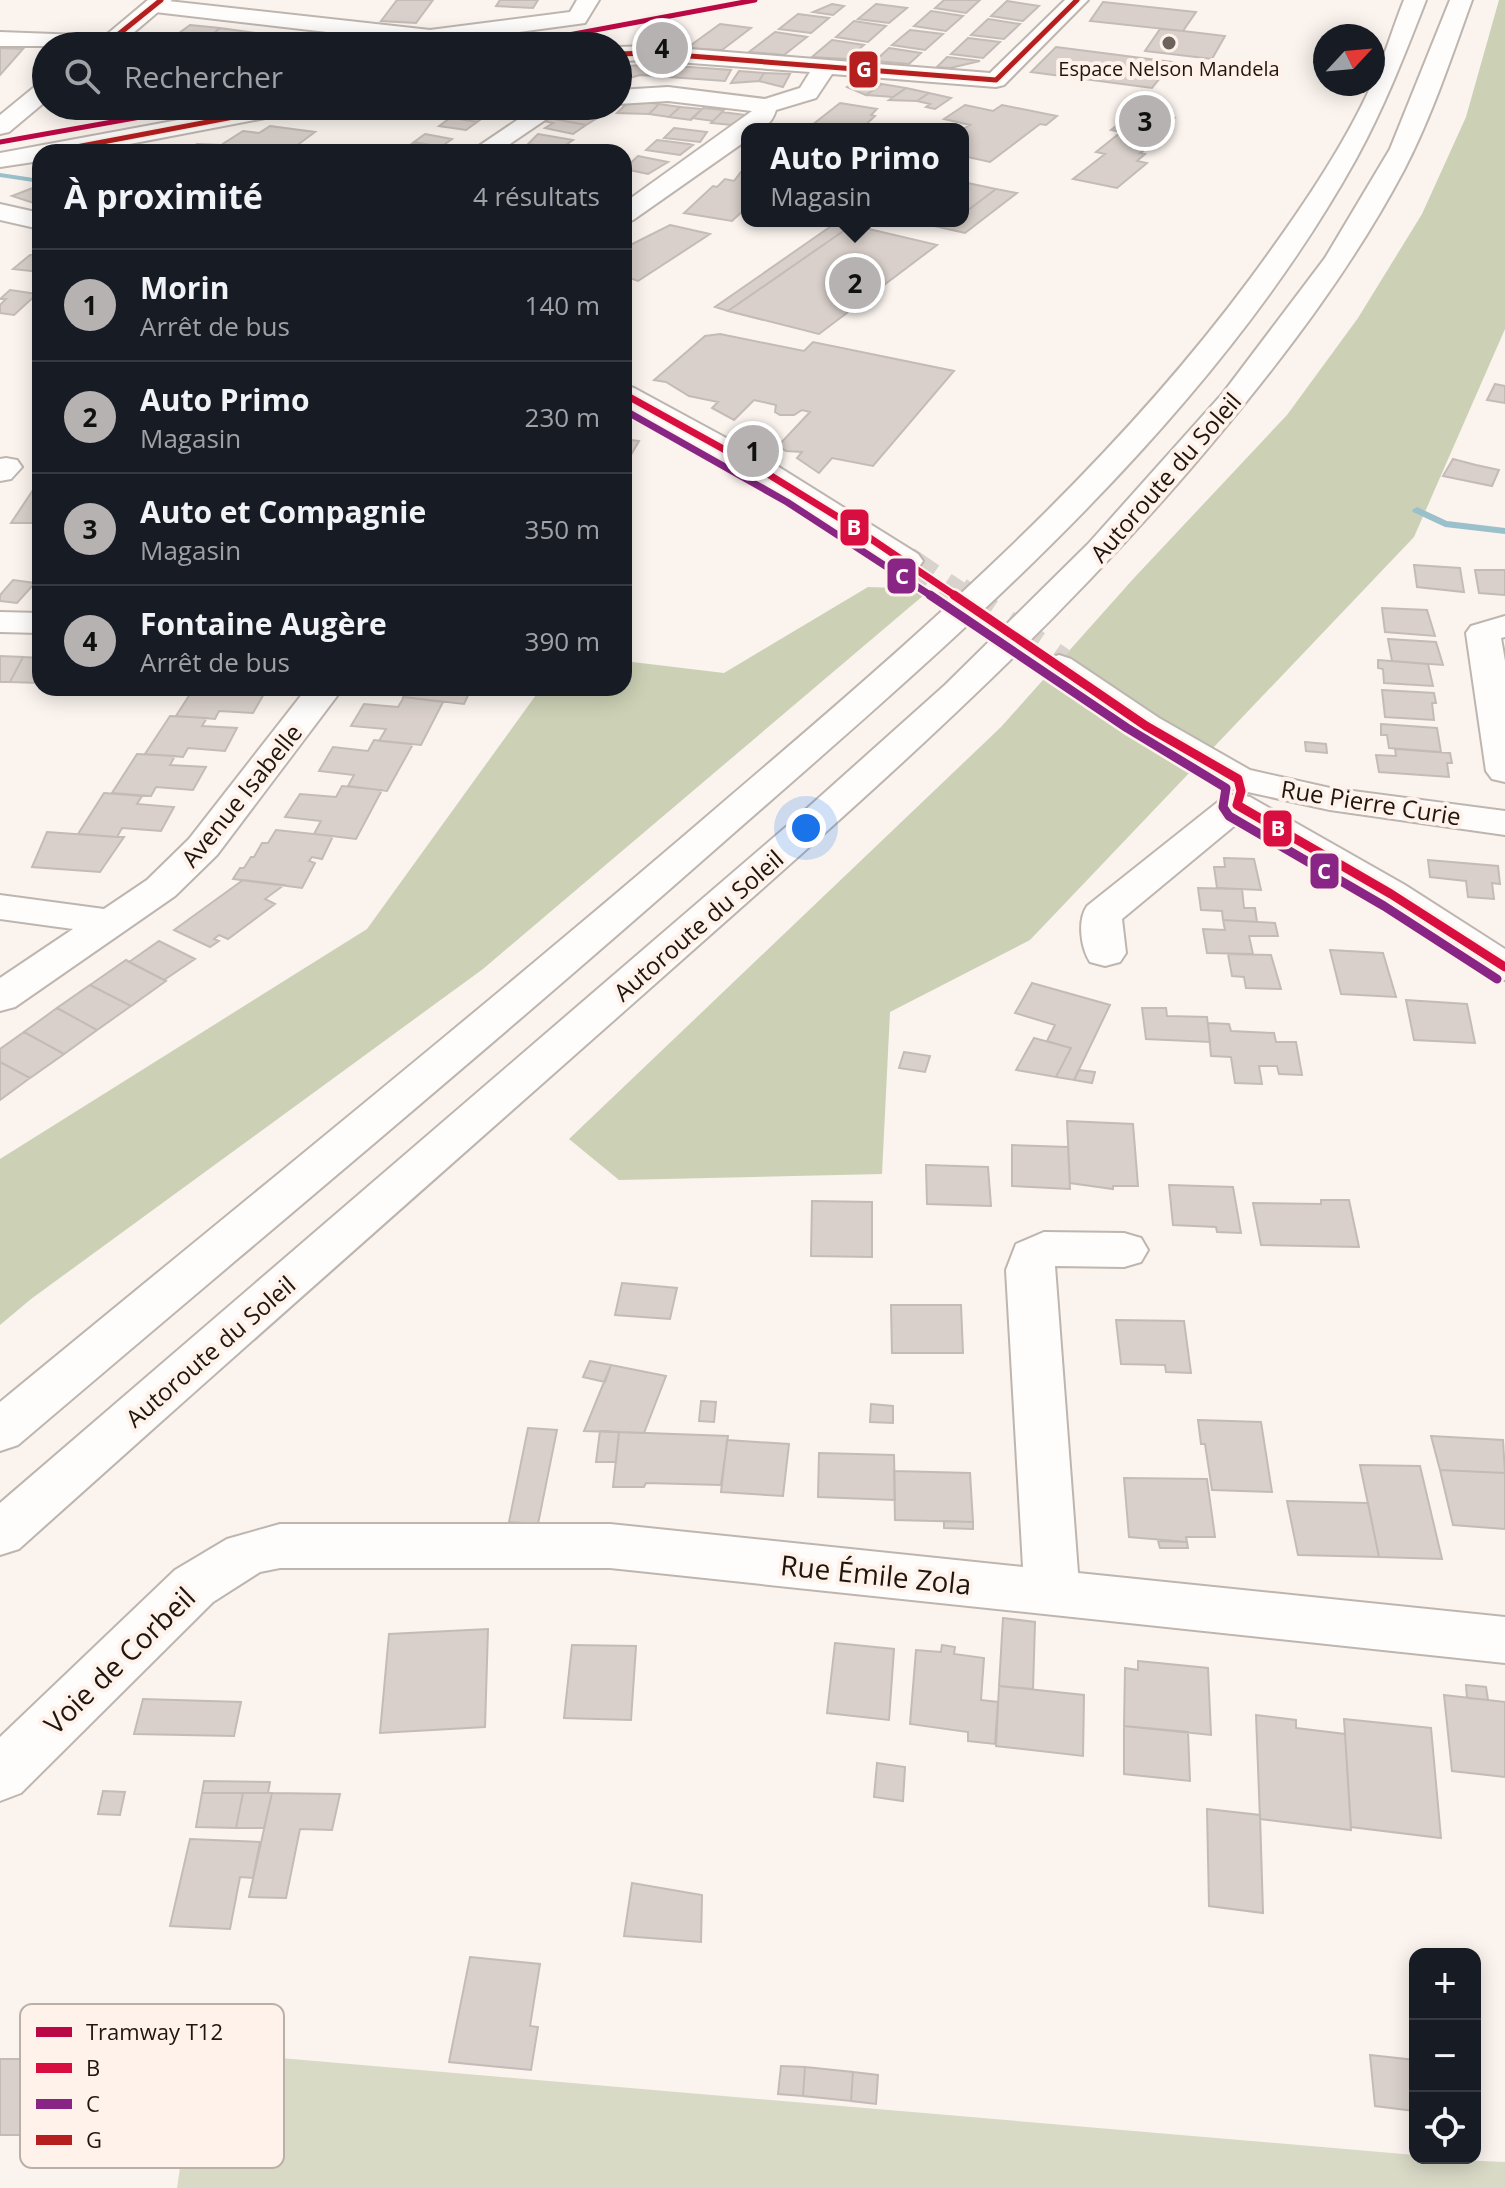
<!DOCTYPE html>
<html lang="fr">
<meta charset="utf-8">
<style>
body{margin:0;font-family:"Open Sans",sans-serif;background:#20242c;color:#f1f3f6}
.controls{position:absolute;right:24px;bottom:24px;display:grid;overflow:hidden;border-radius:16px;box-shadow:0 4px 20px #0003}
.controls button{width:72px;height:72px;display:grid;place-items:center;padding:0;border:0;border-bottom:2px solid #363941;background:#171b24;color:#f1f3f6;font:40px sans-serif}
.compass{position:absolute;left:1313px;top:24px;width:72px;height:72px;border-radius:50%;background:#171b24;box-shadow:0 4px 20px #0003;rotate:64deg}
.you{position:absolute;left:806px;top:828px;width:28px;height:28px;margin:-20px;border:6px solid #fff;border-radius:50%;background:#1a73e8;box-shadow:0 0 0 12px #1a73e833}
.badge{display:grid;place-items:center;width:52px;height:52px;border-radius:50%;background:#b5b2b1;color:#111;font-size:26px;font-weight:700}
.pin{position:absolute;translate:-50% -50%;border:4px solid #fff;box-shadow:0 2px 8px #0006}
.popup{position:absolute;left:741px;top:123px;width:228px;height:104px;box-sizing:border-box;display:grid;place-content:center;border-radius:16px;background:#171b24;filter:drop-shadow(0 2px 6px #0005);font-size:26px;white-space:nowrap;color:#9ea1a6}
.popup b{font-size:30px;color:#f1f3f6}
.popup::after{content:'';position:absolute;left:50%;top:100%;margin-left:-16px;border:16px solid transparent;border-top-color:#171b24}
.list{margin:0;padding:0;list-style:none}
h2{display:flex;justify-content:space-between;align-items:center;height:104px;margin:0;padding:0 32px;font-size:34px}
h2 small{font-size:26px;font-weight:400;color:#9ea1a6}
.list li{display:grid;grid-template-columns:52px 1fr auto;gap:24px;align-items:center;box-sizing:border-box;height:112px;padding:0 32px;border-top:2px solid #363941}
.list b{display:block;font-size:30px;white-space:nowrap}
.list p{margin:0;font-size:26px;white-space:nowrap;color:#9ea1a6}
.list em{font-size:26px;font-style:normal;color:#9ea1a6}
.icon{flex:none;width:44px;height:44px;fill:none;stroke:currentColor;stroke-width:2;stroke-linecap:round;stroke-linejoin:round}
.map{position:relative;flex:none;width:1505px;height:2188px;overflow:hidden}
.search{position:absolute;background:#171b24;box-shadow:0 4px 20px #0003;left:32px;top:32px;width:600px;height:88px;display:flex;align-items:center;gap:20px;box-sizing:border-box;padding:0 28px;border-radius:44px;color:#9ea1a6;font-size:30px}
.panel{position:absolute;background:#171b24;box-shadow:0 4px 20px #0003;left:32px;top:144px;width:600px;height:552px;border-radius:24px}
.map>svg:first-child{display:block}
</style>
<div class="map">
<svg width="1505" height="2188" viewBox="0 0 1505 2188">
<rect width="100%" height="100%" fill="#faf3ee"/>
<!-- green -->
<path fill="#d8dac6" d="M197 2051 1415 2155V2158L1505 2162V2188H177Z"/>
<!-- forest -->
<path fill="#ccd1b5" d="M1499 0H1505V329L1414 537 1030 940 890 1012 882 1174 619 1180 569 1139 1001 727 1134 578 1287 415 1358 318 1422 214 1466 117Z
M868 587 931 589 483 969 31 1299 0 1325V1159L367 929 541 688H624V661L724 673Z"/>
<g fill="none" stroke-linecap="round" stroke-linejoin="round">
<!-- stream -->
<path fill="#9ac0cb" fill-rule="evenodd" d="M0 173 40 179V183L0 177Z
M1417 507 1447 521 1505 528V534L1445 527 1413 512 1412 510Z"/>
</g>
<!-- building -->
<path fill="#d9d0cb" stroke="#c4bbb6" stroke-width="2" d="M397 0H433L416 23 381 21Z
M500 0H538L533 8 496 6Z
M944 0H980L966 13 935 8Z
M1007 1 1039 6 1023 21 991 16Z
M1103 2 1196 12 1183 31 1090 21Z
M832 4 844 6 833 15 813 12Z
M876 4 907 8 889 23 858 19Z
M931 11 963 16 946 31 914 26Z
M798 14 829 18 811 33 779 29Z
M988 19 1020 24 1004 39 971 35Z
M854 21 886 26 868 42 836 37Z
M720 24 751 28 722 50 687 48Z
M190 25 220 28 207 39 175 36Z
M220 28 263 34V46H212V39H207Z
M1160 29 1183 31 1225 36 1212 59 1145 51Z
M910 30 943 34 925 50 892 45Z
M775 32 807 37 784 55 749 52Z
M968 38 1000 42 983 58 951 54Z
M832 40 864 45 847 59 812 57Z
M1056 47 1173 62 1152 88 1031 72Z
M0 48 23 49 0 75Z
M889 48 921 53 909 64 875 61Z
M947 57 980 61 950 68 937 67Z
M646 65 690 67 731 70 725 81 640 75 626 79 621 72 625 66Z
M739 71 764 73 759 81 731 83Z
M764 73 790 74 783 87 759 81Z
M859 79 882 84 866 95 847 87Z
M882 84 906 88 893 97 866 95Z
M906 88 929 93 917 101 889 100Z
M929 93 951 98 935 109 926 107 930 104 917 101Z
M630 100 659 104 649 114 617 113Z
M840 103 877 109 871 115 875 116 861 129H807Z
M659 104 680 107 669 117 649 114Z
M965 105 993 111 1002 105 1057 116 1046 125 1040 124 990 162 963 156V129L970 125 944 119Z
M386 106H429L414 117 389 114 391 109 384 107Z
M460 106H500L490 113 457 108Z
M680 107 702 109 691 120 669 117Z
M1142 107 1146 113 1174 118 1154 130 1159 131 1150 138 1160 140 1140 153 1145 154 1137 161 1147 163 1117 188 1073 179 1105 154 1096 152 1121 132 1111 130 1130 115 1126 108Z
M457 108 490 113 477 122 453 118 460 113 452 112Z
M703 108 724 110 713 121 692 118Z
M571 111 599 117 586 125 549 118 554 114 564 116Z
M722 112 753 116 732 125 711 123Z
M450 118H453L477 122 466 130 439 126Z
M549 118 586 125 573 134 545 128 553 123 544 121Z
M270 126 315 132 288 152 189 149 197 144 221 145 243 131 259 133Z
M674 128 707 132 700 142 664 138Z
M425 134 452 139 441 147 414 142Z
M538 134 573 140 560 149 528 144Z
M657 140 689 144 693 145 680 155 646 150Z
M414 142 441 147 434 152 402 151Z
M638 156 668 162 648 174 624 169Z
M747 164V207L732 221 684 213 713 186 717 187 725 179 734 181Z
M963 182 996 189 963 214Z
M38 186 40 205 12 196Z
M996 189 1017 193 965 233 943 228 953 221H963V214Z
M911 221H953L943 228Z
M837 222 852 225 728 311 715 307Z
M670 225 710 234 638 281 624 276V248Z
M852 225 937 245 819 334 728 311Z
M30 255 40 256V272L13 269Z
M10 290 37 294 14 315 0 313V305L6 299H0Z
M720 334 804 351 813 342 954 371 873 466 832 458 819 473 797 458 802 452 786 451 778 446 810 412 802 410 794 415H780L775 412 776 405 754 400 734 420 712 408 718 402 689 396 666 382 654 380 705 336Z
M1495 384 1505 386V403L1487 400Z
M624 439 639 441 624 467Z
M1453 459 1476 465 1499 470 1492 486 1443 476Z
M33 490H40V523H11Z
M1414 565 1460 568 1464 592 1417 587Z
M1475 570H1505V595L1479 593Z
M13 580 35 583 17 603 0 601V595Z
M1382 608 1427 610 1435 636 1385 632Z
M1388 639 1436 642 1443 665 1392 661Z
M0 656 23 657 10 682H0Z
M23 657 40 658V683L10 682Z
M1378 660 1428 664 1433 686 1384 683 1383 669 1378 668Z
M194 688H232L265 692 253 713 219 711 215 719 176 716Z
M408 688H477L471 689 464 704 403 697Z
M1382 690 1434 693 1436 703H1432L1434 720 1385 717Z
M404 697 443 702 421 745 379 741 386 729 351 726 364 704 398 707Z
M170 716 207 718 202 726 237 728 225 751 188 748 183 757 145 754Z
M1381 724 1437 728 1441 752 1389 748 1387 735H1381Z
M374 740 413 744 387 791 348 786 354 775 319 771 333 747 368 751Z
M1305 742 1326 744 1327 753 1306 751Z
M1395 749 1450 753 1452 763H1447L1449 777 1379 772 1376 755 1396 756Z
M137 754 175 756 170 765 206 767 193 790 156 787 151 796 112 793Z
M342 786 382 790 356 839 314 834 321 821 285 817 300 794 336 797Z
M104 793 142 796 137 804 174 807 161 831 122 828 117 837 78 834Z
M276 830 333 836 322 859 312 857 309 861 315 863 302 888 233 879 240 868H244L251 857H254L262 843H268Z
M47 832 117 837H124L100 872 32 867Z
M1224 858 1254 859 1261 890 1217 888 1214 867H1225Z
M1428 860 1498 866 1500 884 1492 883 1494 899 1468 897 1466 881 1430 877Z
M243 880 284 885 265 899 275 904 228 939 219 935 214 939 219 941 210 947 174 930Z
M1198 888 1242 889 1244 908H1255L1257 922 1223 920 1222 911 1201 910Z
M1223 920 1275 923 1278 936H1249L1253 954 1207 953 1203 929 1225 930Z
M159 941 195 959 164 980 129 962Z
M1330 950 1383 953 1396 997 1341 994Z
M1228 954 1271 955 1281 989 1246 988 1244 977 1232 976Z
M126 960 166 981 131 1006 90 985Z
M1032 983 1110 1005 1074 1080 1056 1077 1071 1048 1047 1041 1055 1025 1015 1013Z
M90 985 131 1006 97 1030 57 1008Z
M1406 1000 1467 1004 1475 1043 1414 1040Z
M57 1008 97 1030 64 1054 24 1032Z
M1142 1008H1166L1167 1016 1207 1017 1210 1042 1146 1039Z
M1208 1023 1229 1024 1231 1031 1274 1033 1276 1042H1296L1302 1075 1279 1074 1277 1066H1259L1262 1084 1235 1083 1231 1057 1211 1056Z
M24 1032 64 1054 30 1078 0 1062V1049Z
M1034 1038 1071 1048 1056 1077 1016 1070Z
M904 1052 930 1056 925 1072 899 1068Z
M0 1062 30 1078 0 1100Z
M1079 1070 1095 1072 1092 1083 1074 1080Z
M1067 1121 1133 1124 1138 1186H1113V1189L1070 1183Z
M1012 1145 1068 1147 1070 1189 1012 1186Z
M926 1165 988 1167 991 1206 927 1204Z
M1169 1185 1233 1187 1241 1233 1217 1232 1216 1227 1173 1225Z
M1321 1200H1349L1359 1247 1261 1245 1253 1203 1321 1204Z
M812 1201 872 1202V1257L811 1256Z
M622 1283 677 1288 670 1319 615 1315Z
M891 1305H961L963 1353H892Z
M1116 1320 1184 1321 1191 1373 1166 1372 1165 1365 1121 1364Z
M590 1361 611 1365 605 1382 583 1377Z
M611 1365 666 1376 644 1433 584 1431Z
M701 1401 716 1402 714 1422 699 1421Z
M871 1404 893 1406V1423L870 1422Z
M1198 1420 1261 1422 1272 1492 1212 1490 1205 1444H1201Z
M528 1428 557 1430 538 1524 509 1522Z
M600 1431 619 1432 616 1462H596Z
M619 1432 728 1436 721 1485 646 1483 644 1487H613Z
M1431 1436 1503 1440 1505 1473 1440 1470Z
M727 1440 789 1444 783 1496 721 1492Z
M819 1453 894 1455 895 1500 818 1497Z
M1360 1465 1420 1466 1442 1559 1379 1557Z
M1440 1470 1505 1473V1529L1453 1525Z
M894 1471 970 1473 973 1522 895 1520Z
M1124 1478 1207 1479 1215 1537H1186L1187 1542 1129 1537Z
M1287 1501 1368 1503 1379 1557 1298 1555Z
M944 1521 973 1522V1529L944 1528Z
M1158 1541 1187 1542 1188 1548H1160Z
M1003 1618 1035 1622 1033 1689 999 1686Z
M488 1629 485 1727 380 1733 389 1634Z
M835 1643 894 1649 889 1720 827 1713Z
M572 1645 636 1646 631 1720 564 1718Z
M942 1645 955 1647 954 1654 984 1658 981 1700 998 1702 995 1744 968 1741V1732L910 1724 916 1650 941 1652Z
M1138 1661 1208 1668 1211 1735 1124 1726 1125 1668 1138 1670Z
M1466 1685 1486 1687 1488 1700 1467 1698Z
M999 1686 1084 1695 1083 1756 996 1746Z
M1444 1695 1505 1702V1777L1452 1771Z
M143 1699 241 1702 234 1736 134 1734Z
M1256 1715 1296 1720V1728L1345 1734 1351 1830 1260 1819Z
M1344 1719 1431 1728 1441 1838 1351 1827Z
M1124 1726 1188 1732 1190 1781 1124 1774Z
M877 1763 905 1767 903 1801 874 1797Z
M204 1781 270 1782 268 1793H202Z
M103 1791 125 1792 120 1815 98 1814Z
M202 1793H243L236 1828 196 1827Z
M243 1793H272L264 1828H236Z
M272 1793 340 1794 332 1830 300 1829 286 1898 249 1897Z
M1207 1809 1260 1815 1263 1913 1209 1906Z
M190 1839 260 1842 253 1878 240 1877 230 1929 170 1926Z
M632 1883 702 1895 701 1942 624 1936Z
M470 1957 540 1964 530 2026 538 2027 531 2070 449 2062Z
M1370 2055 1415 2060V2111L1375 2106Z
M0 2059H93L76 2135H0Z
M781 2066 805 2067 803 2096 778 2094Z
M805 2067 853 2072 851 2101 803 2096Z
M853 2072 878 2075 876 2104 851 2101Z"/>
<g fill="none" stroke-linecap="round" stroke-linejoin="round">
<!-- street-tunnel-far1 -->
<path stroke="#d9d2cd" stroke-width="30" stroke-dasharray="30 15" stroke-linecap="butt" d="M906 561 959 597"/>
<!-- street-tunnel -->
<path stroke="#d9d2cd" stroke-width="38" stroke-dasharray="38 19" stroke-linecap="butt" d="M956 595 1059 666"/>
<defs>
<path id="street" d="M159 0 430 30 570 12 577 0H599L585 23 430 44 155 12 144 6 147 1Z
M1065 0H1088L1004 85 996 87 832 74 816 98 776 110C771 126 763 129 747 129V140L633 220 624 223V203L752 111 668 101 618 104V90L668 87 765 99 800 88 810 72 651 60 618 61V47L651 46 990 73Z
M0 32 107 36 118 43 116 46H0Z
M254 106H303L299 111 291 113 88 152H40V161L0 167V153Z
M538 106H575L571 111 548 118 498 152H470Z
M0 204 40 213V229L0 220Z
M624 385 634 388 774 464 918 554 923 561 918 568 906 571 894 568 752 478 624 406Z
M6 458 17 460 22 467 11 479 0 481V459Z
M0 612 40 613V633L0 632Z
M1505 616V637L1501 638 1505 661V782L1492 779 1486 771 1466 633 1471 626Z
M1059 655 1071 659 1159 718 1250 770 1330 788 1505 811V835L1330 810 1225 787 1133 734 1047 673 1041 666 1047 659Z
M307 688H343L217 855 175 896 15 1007 0 1011V978L73 929 0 919V895L104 909 147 880 189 839Z
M1237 794 1250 797 1405 885 1505 949V980L1490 976 1377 903 1239 822 1122 919 1126 953 1120 962 1105 966 1090 962C1081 948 1077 921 1087 906L1224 797Z
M1044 1232 1124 1233 1141 1238 1148 1250 1141 1262 1124 1267 1055 1266 1078 1573 1505 1617V1663L610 1568H280L260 1572 213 1602 21 1793 0 1801V1737L175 1570 227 1539 280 1524H610L1023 1567 1006 1270 1016 1244Z"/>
<path id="secondary" d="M148 0H172L118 46H93Z
M46 82V101L9 132 0 134V115L38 84Z"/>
<path id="highway" d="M1404 0H1426C1405 54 1384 108 1356 159 1204 433 943 649 711 853 483 1054 249 1248 18 1445L0 1451V1402C233 1210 469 1020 699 823 895 655 1095 488 1250 279 1295 218 1341 152 1372 84 1384 59 1393 27 1404 0Z
M1450 0H1472C1451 58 1432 116 1404 170 1353 266 1288 352 1219 435 1051 638 852 809 656 983 443 1172 230 1359 19 1549L0 1555V1503L794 820 945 685 1088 544 1223 393 1325 258 1390 149Z"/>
</defs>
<!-- street casing -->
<use href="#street" stroke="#beb5af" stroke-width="4"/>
<!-- secondary casing -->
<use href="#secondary" stroke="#beb5af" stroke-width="4"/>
<!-- highway casing -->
<use href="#highway" stroke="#beb5af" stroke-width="4"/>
<!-- street -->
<use href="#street" fill="#fefdfc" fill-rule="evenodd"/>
<!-- secondary -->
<use href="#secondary" fill="#fefdfc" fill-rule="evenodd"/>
<!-- highway -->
<use href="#highway" fill="#fefdfc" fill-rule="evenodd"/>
<defs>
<path id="bus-1-far1" d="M624 394 763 471 846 522 957 597"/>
<path id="bus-1" d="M954 595 1146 726 1238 779 1241 791 1237 805 1391 894 1505 967"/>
<path id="bus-2-far1" d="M624 410 787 502 933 597"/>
<path id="bus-2" d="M930 595 1127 728 1226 788 1223 807 1229 816 1384 906 1497 979"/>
<path id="bus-3" d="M104 46 161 0
M618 54 651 53 996 80 1077 0
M50 152 291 106"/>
</defs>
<!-- bus-1-far1 casing -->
<use href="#bus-1-far1" stroke="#fef2ea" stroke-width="11"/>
<!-- bus-1 casing -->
<use href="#bus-1" stroke="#fef2ea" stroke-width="14"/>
<!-- bus-2-far1 casing -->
<use href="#bus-2-far1" stroke="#fef2ea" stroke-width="11"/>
<!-- bus-2 casing -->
<use href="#bus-2" stroke="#fef2ea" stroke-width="14"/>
<!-- bus-3 casing -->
<use href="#bus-3" stroke="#fef2ea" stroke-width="8"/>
<!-- bus-1-far1 -->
<use href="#bus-1-far1" stroke="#d80e41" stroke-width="7"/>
<!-- bus-1 -->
<use href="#bus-1" stroke="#d80e41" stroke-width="9"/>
<!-- bus-2-far1 -->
<use href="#bus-2-far1" stroke="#892685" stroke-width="7"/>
<!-- bus-2 -->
<use href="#bus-2" stroke="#892685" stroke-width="9"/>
<!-- bus-3 -->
<use href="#bus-3" stroke="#b51f1f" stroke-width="5"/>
<defs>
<path id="tram-1" d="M510 46 755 0
M0 142 202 106"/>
</defs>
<!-- tram-1 casing -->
<use href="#tram-1" stroke="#fef2ea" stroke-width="8"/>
<!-- tram-1 -->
<use href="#tram-1" stroke="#b90845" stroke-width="5"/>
</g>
<!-- markers -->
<circle fill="#6c635d" stroke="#fef2ea" stroke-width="3" cx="1169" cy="43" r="8"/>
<g text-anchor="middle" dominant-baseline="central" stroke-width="8" stroke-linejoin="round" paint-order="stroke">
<!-- far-poi labels -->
<g font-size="20" fill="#20160f" stroke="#fef2ea">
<text x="1169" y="68">Espace Nelson Mandela</text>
</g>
<!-- street labels -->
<g font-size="24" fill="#20160f" stroke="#fef2ea">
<text transform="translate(1165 477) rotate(-49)">Autoroute du Soleil</text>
<text transform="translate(241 795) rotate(-51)">Avenue Isabelle</text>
<text transform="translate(1371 802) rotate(9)">Rue Pierre Curie</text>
<text transform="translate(698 925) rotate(-41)">Autoroute du Soleil</text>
<text transform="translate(210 1351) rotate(-41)">Autoroute du Soleil</text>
</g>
<!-- near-street labels -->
<g font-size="28" fill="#20160f" stroke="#fef2ea">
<text transform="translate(876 1574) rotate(6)">Rue Émile Zola</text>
<text transform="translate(119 1660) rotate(-44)">Voie de Corbeil</text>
</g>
</g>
<!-- legend -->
<rect x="20" y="2004" width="264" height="164" rx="12" fill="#fef2ea" stroke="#bbb0a8" stroke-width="2"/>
<rect x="36" y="2027" width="36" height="10" fill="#b90845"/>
<rect x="36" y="2063" width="36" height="10" fill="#d80e41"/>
<rect x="36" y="2099" width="36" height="10" fill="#892685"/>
<rect x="36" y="2135" width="36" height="10" fill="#b51f1f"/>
<g font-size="22" fill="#20160f">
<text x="86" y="2040">Tramway T12</text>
<text x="86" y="2076">B</text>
<text x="86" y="2112">C</text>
<text x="86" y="2148">G</text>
</g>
<g stroke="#fef2ea" stroke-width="3">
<rect x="848" y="50" width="31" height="39" rx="8" fill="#b51f1f"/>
<rect x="839" y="508" width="31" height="39" rx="8" fill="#d80e41"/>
<rect x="886" y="557" width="31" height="38" rx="8" fill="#892685"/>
<rect x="1262" y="809" width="31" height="39" rx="8" fill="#d80e41"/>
<rect x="1309" y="852" width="31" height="38" rx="8" fill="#892685"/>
</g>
<g font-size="22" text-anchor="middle" font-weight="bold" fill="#fff">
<text x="864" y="77">G</text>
<text x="854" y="535">B</text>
<text x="902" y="584">C</text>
<text x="1278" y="836">B</text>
<text x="1324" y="879">C</text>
</g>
</svg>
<div class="controls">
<button>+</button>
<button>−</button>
<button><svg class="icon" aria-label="locate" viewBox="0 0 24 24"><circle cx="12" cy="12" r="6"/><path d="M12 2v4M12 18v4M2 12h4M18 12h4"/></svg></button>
</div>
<svg class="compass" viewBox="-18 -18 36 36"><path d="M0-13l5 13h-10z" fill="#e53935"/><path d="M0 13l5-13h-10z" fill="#9ea1a6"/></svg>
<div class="you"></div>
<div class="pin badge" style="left:753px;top:451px">1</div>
<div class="pin badge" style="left:855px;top:283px">2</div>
<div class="popup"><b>Auto Primo</b>Magasin</div>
<div class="pin badge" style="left:1145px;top:121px">3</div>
<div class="pin badge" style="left:662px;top:48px">4</div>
<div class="search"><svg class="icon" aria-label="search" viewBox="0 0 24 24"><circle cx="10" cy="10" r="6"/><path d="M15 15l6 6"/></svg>Rechercher</div>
<section class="panel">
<h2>À proximité<small>4 résultats</small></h2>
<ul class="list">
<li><span class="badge">1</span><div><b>Morin</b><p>Arrêt de bus</p></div><em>140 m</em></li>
<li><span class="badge">2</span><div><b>Auto Primo</b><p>Magasin</p></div><em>230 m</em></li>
<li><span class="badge">3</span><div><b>Auto et Compagnie</b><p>Magasin</p></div><em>350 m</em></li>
<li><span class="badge">4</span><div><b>Fontaine Augère</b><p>Arrêt de bus</p></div><em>390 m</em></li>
</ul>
</section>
</div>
